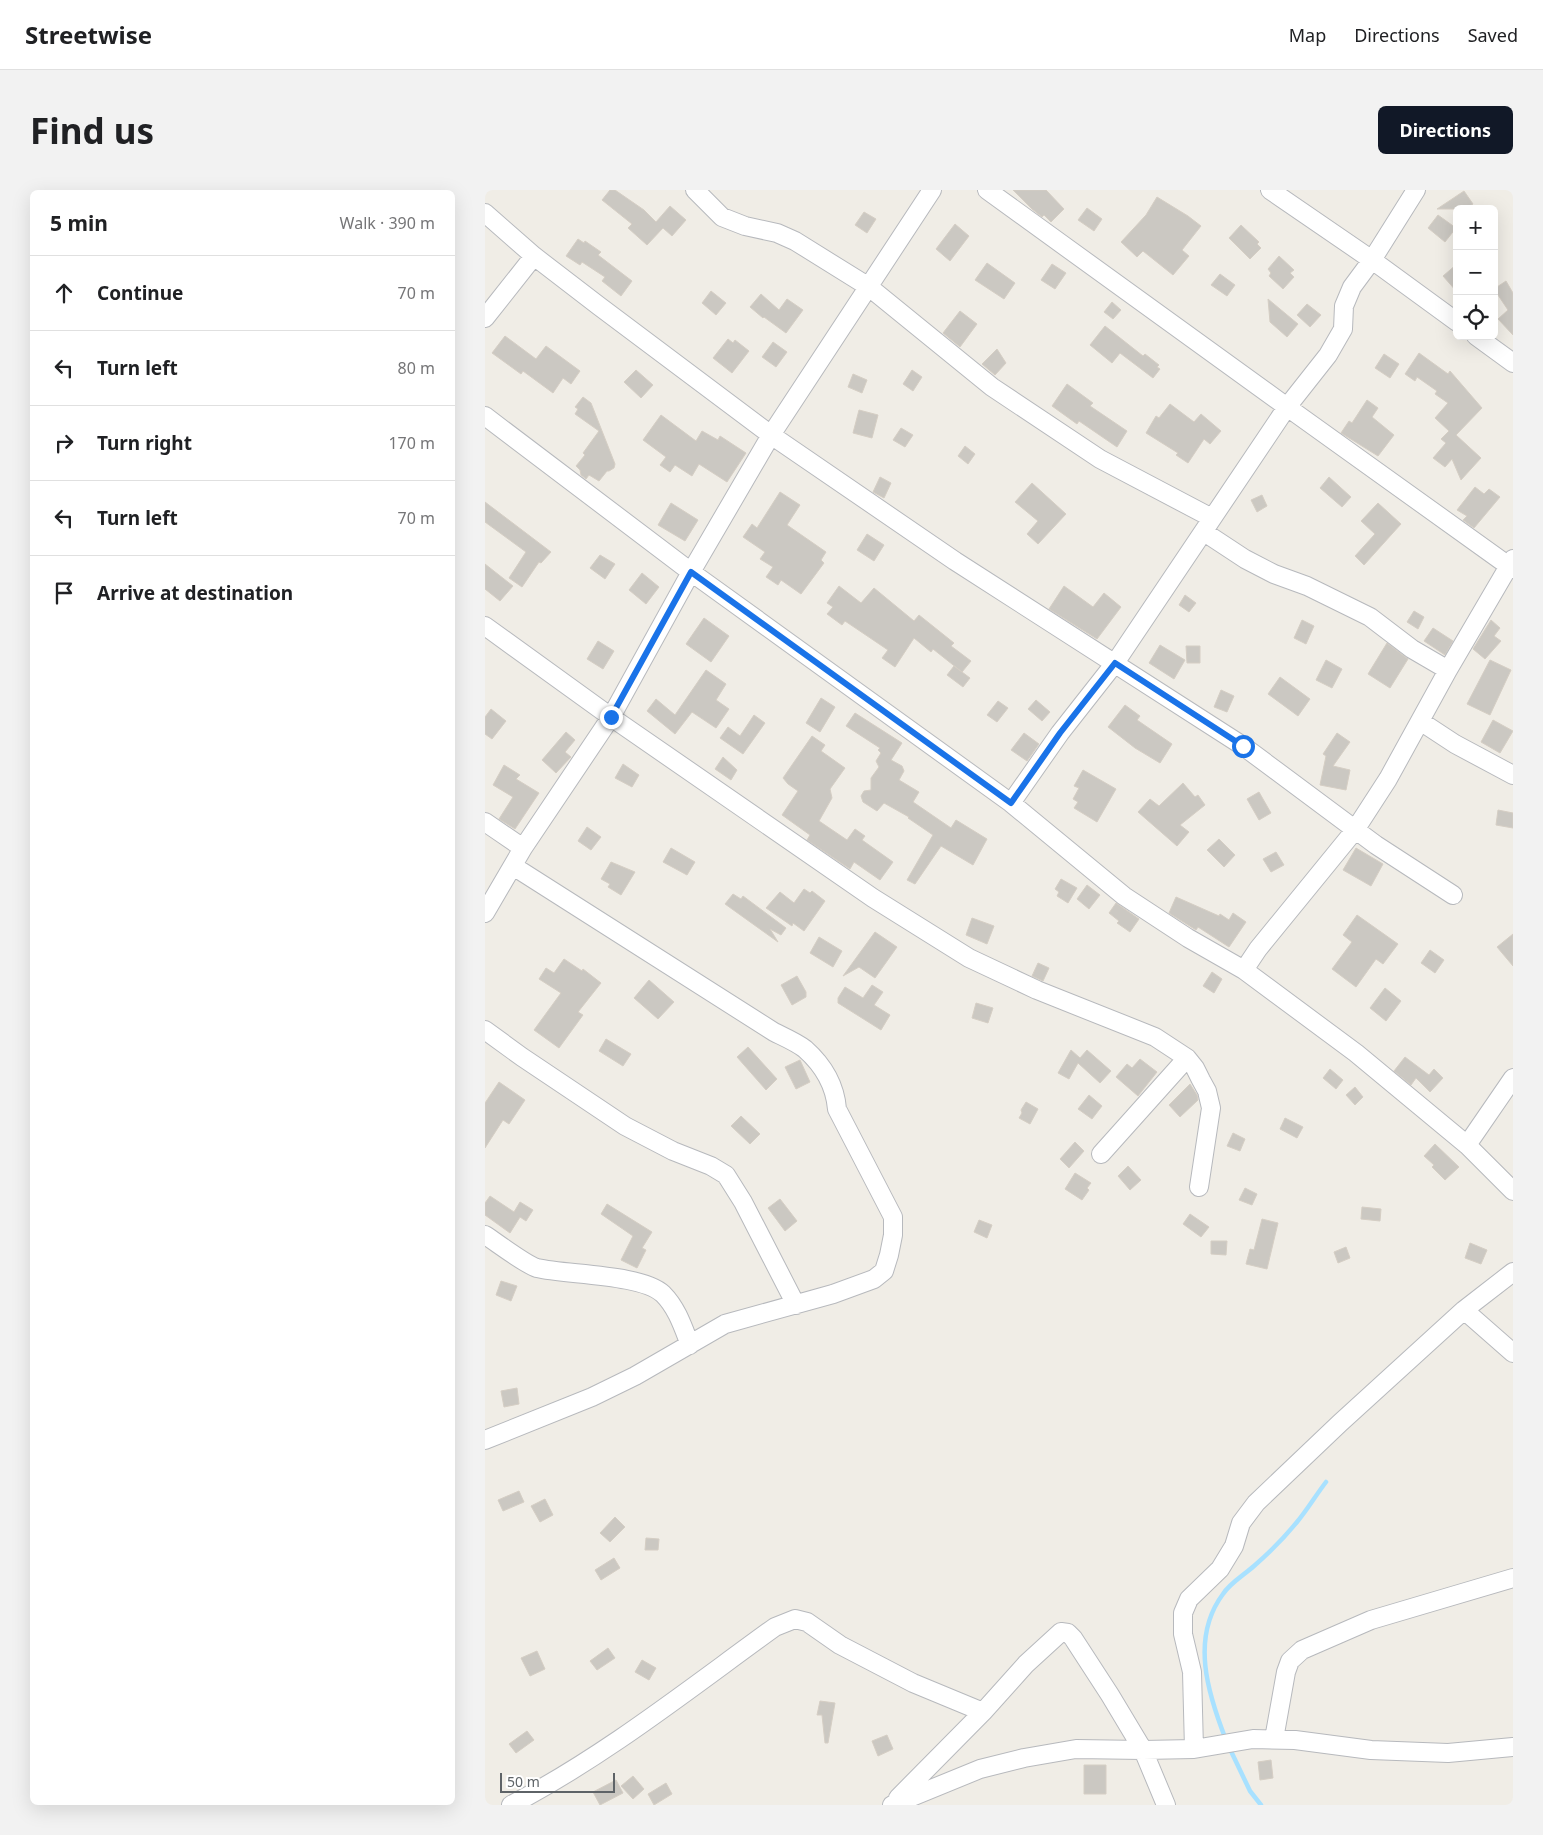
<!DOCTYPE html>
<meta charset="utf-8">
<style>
body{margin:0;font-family:"Noto Sans",sans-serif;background:#f2f2f2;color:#202124}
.controls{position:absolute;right:15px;top:15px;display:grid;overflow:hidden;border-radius:8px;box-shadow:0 5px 20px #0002}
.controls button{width:45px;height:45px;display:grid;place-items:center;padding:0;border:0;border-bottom:1px solid #e0e0e0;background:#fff;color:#202124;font:25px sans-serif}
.scale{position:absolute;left:15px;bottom:12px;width:115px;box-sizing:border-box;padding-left:5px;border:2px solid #5e6367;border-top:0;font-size:14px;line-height:18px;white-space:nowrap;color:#5e6367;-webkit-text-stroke:4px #fff;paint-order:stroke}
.stop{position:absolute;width:15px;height:15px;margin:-11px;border:4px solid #1a73e8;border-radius:50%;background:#fff}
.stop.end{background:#1a73e8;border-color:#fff;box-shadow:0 1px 5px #0008}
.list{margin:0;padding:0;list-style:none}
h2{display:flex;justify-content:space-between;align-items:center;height:65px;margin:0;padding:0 20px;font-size:21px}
h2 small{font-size:16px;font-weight:400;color:#757577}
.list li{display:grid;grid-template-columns:32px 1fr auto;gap:15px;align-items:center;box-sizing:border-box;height:75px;padding:0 20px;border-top:1px solid #e0e0e0}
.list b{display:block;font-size:19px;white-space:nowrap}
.list em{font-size:16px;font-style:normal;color:#757577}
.icon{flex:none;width:28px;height:28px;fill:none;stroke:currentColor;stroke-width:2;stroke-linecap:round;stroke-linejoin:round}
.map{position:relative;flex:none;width:1028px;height:1615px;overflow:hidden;border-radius:8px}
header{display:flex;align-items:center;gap:30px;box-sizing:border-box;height:70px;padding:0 25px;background:#fff;border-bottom:1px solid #e0e0e0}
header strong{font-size:24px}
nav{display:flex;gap:28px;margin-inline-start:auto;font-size:18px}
.intro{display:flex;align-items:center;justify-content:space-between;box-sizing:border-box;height:120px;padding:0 30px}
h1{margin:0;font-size:35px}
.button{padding:12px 22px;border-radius:8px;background:#111827;color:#fff;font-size:18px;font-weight:700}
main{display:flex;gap:30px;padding:0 30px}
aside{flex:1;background:#fff;border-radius:8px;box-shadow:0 5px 20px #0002}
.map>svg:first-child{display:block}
</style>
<header>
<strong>Streetwise</strong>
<nav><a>Map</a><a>Directions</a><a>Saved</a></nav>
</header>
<div class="intro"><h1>Find us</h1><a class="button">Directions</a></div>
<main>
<aside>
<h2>5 min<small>Walk · 390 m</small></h2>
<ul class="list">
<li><svg class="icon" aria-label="ahead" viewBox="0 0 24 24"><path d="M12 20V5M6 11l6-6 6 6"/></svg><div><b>Continue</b></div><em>70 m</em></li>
<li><svg class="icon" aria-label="left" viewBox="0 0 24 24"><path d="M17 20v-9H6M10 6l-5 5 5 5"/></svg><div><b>Turn left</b></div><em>80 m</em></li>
<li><svg class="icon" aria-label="right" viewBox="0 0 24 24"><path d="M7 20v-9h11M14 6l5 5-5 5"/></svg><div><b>Turn right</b></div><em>170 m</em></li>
<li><svg class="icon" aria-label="left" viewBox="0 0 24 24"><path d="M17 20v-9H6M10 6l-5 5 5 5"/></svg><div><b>Turn left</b></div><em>70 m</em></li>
<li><svg class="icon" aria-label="arrive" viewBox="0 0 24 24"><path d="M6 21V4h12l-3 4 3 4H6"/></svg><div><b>Arrive at destination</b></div></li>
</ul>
</aside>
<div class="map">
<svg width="1028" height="1615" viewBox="0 0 1028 1615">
<rect width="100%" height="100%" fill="#f0ede6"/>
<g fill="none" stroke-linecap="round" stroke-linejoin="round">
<!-- stream -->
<path stroke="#a8e1ff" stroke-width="4.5" d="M741 1550C723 1504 705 1448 738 1404 745 1393 759 1385 769 1376 784 1363 799 1348 812 1332 822 1320 831 1305 841 1292
M744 1557 765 1601 776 1615"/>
</g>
<!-- building -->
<path fill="#cbc8c2" stroke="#d5cec4" d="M125 0H130L159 20 171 32 185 16 201 30 187 46 178 38 162 55 143 38 147 34 117 10Z
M528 0H561L579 19 566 32 559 25 557 27 547 19Z
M979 1 988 14 981 19H952Z
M672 7 703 26 716 36 697 60 704 66 688 85 658 61 652 67 636 52 661 25Z
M602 18 617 29 609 41 593 30Z
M379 22 391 29 382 43 370 35Z
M953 25 971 38 960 52 943 38Z
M470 34 484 46 465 71 451 59Z
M756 35 774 52 772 54 776 58 765 69 744 48Z
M93 49 99 53 100 51 116 62 113 65 147 91 136 106 117 91 120 87 97 72 95 75 81 66Z
M794 66 809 80 805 83 809 87 798 99 784 86 786 83 783 79Z
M502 73 530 93 519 109 490 90Z
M567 74 581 83 570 99 556 90Z
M972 74V102L958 86Z
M735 84 750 95 742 106 726 95Z
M1021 91 1028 103V145L1013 129 1023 120 1009 99Z
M226 101 241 113 231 125 217 113Z
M276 104 294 120 302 109 318 120 301 143 279 127 278 128 265 117Z
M783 109 813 134 802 147 785 132Z
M627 112 636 120 628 129 619 122Z
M822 114 836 125 825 137 812 125Z
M475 121 492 134 475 157 458 143Z
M620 136 658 166 660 164 674 175 672 177 675 179 668 188 635 163 627 173 605 155Z
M20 146 51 169 61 156 95 181 86 194 78 188 68 203 38 181 36 184 7 163Z
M243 149 248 153 250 150 264 161 247 183 228 168Z
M288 152 302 162 291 177 277 167Z
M512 159 521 173 510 185 497 174Z
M934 163 963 184 965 181 997 218 971 245 996 268 976 290 967 269 960 277 948 268 961 253 956 249 964 241 950 228 963 213 950 204 952 201 932 187 930 191 920 184Z
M899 164 914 174 905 188 890 178Z
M151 180 168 195 156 208 139 192Z
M427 180 437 187 428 201 418 194Z
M368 184 382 190 377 203 363 197Z
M582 194 608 213 605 216 642 241 632 257 594 231 592 234 567 216Z
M98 207 106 213 130 274 129 278 124 281H122L114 291 104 285 101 289 96 285 95 280 91 276 100 265 98 263 114 241 90 224 93 219 90 217Z
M882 210 893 218 887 227 909 245 893 266 856 243 864 231 867 233Z
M685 214 709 232 716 224 736 241 725 254 719 249 703 273 691 265 693 263 661 243 671 226 674 228Z
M374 220 393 225 387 248 368 243Z
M176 225 211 251 217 241 233 250 235 246 261 263 242 292 214 274 207 286 190 275 185 282 175 275 181 267 158 250Z
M416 238 428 245 420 257 408 250Z
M480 256 490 264 483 274 473 266Z
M395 287 406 293 399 308 388 302Z
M844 287 866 307 857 317 835 298Z
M547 293 581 324 553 354 542 344 553 331 530 312Z
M990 297 999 304 1004 299 1015 307 989 338 978 330 982 326 972 320Z
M295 302 315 315 302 335 341 362 336 370 339 373 316 404 296 390 293 395 281 387 288 377 275 369 280 362 258 347 267 334 272 338Z
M777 305 782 316 772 322 766 310Z
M0 312 66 362 56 373 54 372 37 397 24 388 41 362 0 332Z
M186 313 213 330 200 351 173 335Z
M893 313 916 334 879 375 870 366 890 344 876 331Z
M382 344 399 355 389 371 372 360Z
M115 365 130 374 120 389 105 378Z
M0 374 28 396 15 411 0 399Z
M157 383 174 397 161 414 144 400Z
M354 396 376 413 389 398 429 431 434 425 469 453 466 456 486 471 477 482 448 459 446 462 429 448 410 477 397 468 403 460 360 431 357 435 342 424 348 417 342 413Z
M579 396 608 417 619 403 636 417 612 449 564 419Z
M700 405 711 413 704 422 694 415Z
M929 421 939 427 933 439 922 432Z
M219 428 244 446 226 472 201 454Z
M817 430 829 436 821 454 809 448Z
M1006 430 1015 438 1009 446 1016 451 1000 469 988 459Z
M948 438 968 451 960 465 939 451Z
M113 451 129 461 118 479 102 469Z
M902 453 923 469 905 498 883 484Z
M675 455 700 470 689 489 664 473Z
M701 456H715V473H702Z
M841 470 857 479 847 498 831 490Z
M1005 470 1026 480 1005 525 982 514Z
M469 476 485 488 478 497 462 485Z
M221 480 241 494 231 510 244 519 231 538 207 522 190 544 162 521 171 509 190 525Z
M795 487 825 509 813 526 783 504Z
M736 500 749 506 742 522 729 517Z
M336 508 350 517 335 542 321 533Z
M551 510 565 522 557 531 543 519Z
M513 511 523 518 512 532 502 525Z
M640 515 655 526 652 530 687 554 675 573 650 558 623 537Z
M6 519 21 531 7 549 0 544V527Z
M370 523 417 553 406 570 417 576 419 581 414 590 434 602 428 612 466 638 471 630 502 649 488 675 456 656 430 694 422 690 448 645 423 628 424 627 399 613 392 621 378 612 376 606 379 601 386 600V588L394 577 391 571 396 563 393 560 395 558 361 536Z
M269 525 280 533 258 564 235 548 243 537 255 546Z
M1008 530 1028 541 1015 563 996 552Z
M81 542 90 550 80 562 86 567 71 583 57 570Z
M539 543 554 554 542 571 526 560Z
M852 543 865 552 848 576 865 580 861 600 835 595 841 566 838 564Z
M327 546 340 555 336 561 360 578 345 599 347 608 334 631 362 650 370 639 380 646 377 650 408 672 395 690 369 672 365 679 322 650 325 645 297 625 313 601 303 594 298 588Z
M238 567 252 580 246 590 230 579Z
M138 574 154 585 147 597 130 588Z
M19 575 35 585 31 589 54 603 30 639 14 629 28 607 8 595Z
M598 580 631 599 612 632 589 618 593 612 588 609 594 598 589 596Z
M698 593 710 607 713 605 720 615 695 635 704 642 692 656 653 622 665 609 674 616Z
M774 602 786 623 774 630 762 609Z
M1013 620 1028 623V638L1011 635Z
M102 637 116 647 106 660 93 651Z
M734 649 750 665 739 677 722 660Z
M186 658 210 672 202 685 178 672Z
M871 658 898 674 886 696 858 680Z
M791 662 799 675 786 682 778 669Z
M126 672 150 682 136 705 123 697 125 694 116 689Z
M576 689 592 698 583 713 572 706 574 702 570 699Z
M602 695 615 705 604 719 592 709Z
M319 699 325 703 327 701 340 711 319 741 308 733 307 736 281 718 295 702 309 713Z
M248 704 256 709 258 706 301 738 296 745 285 739 293 752 240 714Z
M691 707 734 726 735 724 744 730 748 723 761 732 744 757 713 737 711 740 684 723Z
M631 713 654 729 645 742 632 733 634 731 624 723Z
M872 725 913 754 898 774 891 769 871 797 847 779 867 752 858 745Z
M487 728 509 736 502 754 481 745Z
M390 742 412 757 390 788 374 777 358 786Z
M1028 744V776L1012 757Z
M334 747 357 761 348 777 325 763Z
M945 760 959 770 950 783 936 773Z
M79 769 97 781 98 779 116 793 93 822 98 825 74 858 49 840 76 803 54 789 61 778 69 783Z
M553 773 564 778 558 791 547 786Z
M727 782 737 789 729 803 718 796Z
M312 786 321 802V807L307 815 296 795Z
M164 790 189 812 173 829 149 808Z
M387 795 398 802 389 815 405 825 396 840 353 813V808L360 797 378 808Z
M900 798 916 811 901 831 885 818Z
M491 813 508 818 503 833 487 828Z
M121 849 146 864 138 876 114 861Z
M263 857 292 889 281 900 252 867Z
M586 860 595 868 602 860 626 881 615 893 593 873 584 889 573 883Z
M920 867 944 885 949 879 958 888 945 902 931 888 926 895 909 881Z
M655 869 672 882 653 906 631 887 642 874 647 878Z
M315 870 325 892 311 899 300 877Z
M845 879 858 890 851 899 838 888Z
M14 892 40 910 24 934 18 930 0 958V913Z
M705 894 712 905 713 910 695 927 684 915Z
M870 897 878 907 870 915 861 905Z
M604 905 617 916 607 929 593 919Z
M541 912 553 919 545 934 534 928 537 923 536 920Z
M256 926 275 944 265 954 246 936Z
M800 928 818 937 812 948 795 939Z
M748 943 760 949 755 961 742 956Z
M590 952 599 961 584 978 575 969Z
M950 954 974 977 960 990 947 977 949 975 939 966Z
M643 976 656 990 645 1000 633 986Z
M590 983 606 993 602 998 604 1000 597 1010 580 999Z
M760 998 772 1004 767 1015 754 1010Z
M5 1006 29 1022 35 1012 48 1020 41 1031 35 1027 25 1043 0 1025V1013Z
M295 1009 312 1031 300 1041 283 1018Z
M122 1014 167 1042 157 1058 161 1060 152 1078 136 1070 148 1046 116 1024Z
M877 1017 896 1019 895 1031 876 1029Z
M705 1024 724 1037 716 1047 698 1034Z
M777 1029 793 1033 782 1079 761 1074 765 1059 769 1060Z
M494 1030 507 1035 502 1048 489 1042Z
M726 1051H742L741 1065 726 1064Z
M985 1053 1002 1060 996 1074 980 1068Z
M861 1057 865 1068 853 1073 849 1062Z
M16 1091 32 1096 26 1111 11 1105Z
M32 1198 34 1214 19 1217 16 1201Z
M34 1301 39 1312 18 1321 13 1310Z
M60 1309 68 1325 55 1332 46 1316Z
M130 1327 140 1337 125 1352 115 1343Z
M161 1348 174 1349 173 1360H160Z
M129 1368 135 1378 116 1390 110 1380Z
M123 1458 130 1468 112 1480 105 1471Z
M52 1461 60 1479 45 1486 36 1468Z
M157 1470 171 1478 164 1490 150 1482Z
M335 1511 350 1513 343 1553H340L337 1525H332Z
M42 1541 49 1550 31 1563 24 1554Z
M402 1545 408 1559 393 1566 387 1551Z
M786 1570 788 1588 775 1590 773 1572Z
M599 1575H621V1604H599Z
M148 1586 159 1599 148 1609 136 1596Z
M131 1590 138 1603 115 1615 108 1602Z
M181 1593 187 1604 169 1615 163 1604Z"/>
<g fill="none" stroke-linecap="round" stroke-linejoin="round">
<defs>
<path id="minor" d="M210 0 237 27 260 36 292 43 310 51 384 97 507 197 615 269 727 328
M502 0 802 217 1028 379
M785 0 887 70 972 132
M0 23 49 66 114 116 286 245 470 371 758 556 891 655 968 705
M0 128 49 66
M991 146 1028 173
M0 226 206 382 526 613 639 706 703 748 759 780 871 863 982 955 1028 1001
M719 342 760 369 789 384 822 396 885 427 927 459 963 480
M0 436 126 527 388 708 484 768 552 800 670 847 702 868 710 878 716 890 722 901 726 918 714 997
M935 531 970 554 1028 585
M526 613 575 543 630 473 802 217 843 165 858 139 859 116 867 97 887 70 931 0
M0 632 38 658
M0 723 38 658 126 527 206 382 286 245 447 0
M759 780 773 759 870 640 903 589 963 480 1028 369
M0 840 37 867 140 936 188 961 226 976 241 985 258 1012 311 1115
M982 955 1028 888
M616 964 702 868
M0 1045C11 1052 41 1075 52 1078 81 1085 157 1084 178 1104 192 1118 198 1137 205 1155
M979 1120 1028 1163
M0 1250 107 1207 150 1186 240 1134 348 1104 389 1089 399 1081 404 1065 408 1045V1027L352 919C350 895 338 875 320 859 311 852 299 847 289 842L28 676
M789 1549 801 1482 805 1471 817 1460 886 1430 1028 1388
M709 1559 707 1482 698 1444V1423L704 1409 735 1379 749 1356 756 1333 771 1313 855 1233 979 1120 1028 1082
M413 1608 498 1522 541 1474 576 1442 583 1443 588 1448 625 1505 658 1560 681 1615
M26 1615C120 1566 204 1499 290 1437L310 1429 322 1432 355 1455 428 1493 498 1522
M407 1615 495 1579 539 1568 591 1559 658 1560 709 1559 768 1549 810 1550 886 1560 963 1563 1028 1557"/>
</defs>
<!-- minor casing -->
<use href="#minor" stroke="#b7b9bd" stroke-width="20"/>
<!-- minor -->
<use href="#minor" stroke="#fff" stroke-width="18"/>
</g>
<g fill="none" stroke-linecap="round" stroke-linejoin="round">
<!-- route -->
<path stroke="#1a73e8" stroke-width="6" d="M126 527 206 382 526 613 575 543 630 473 758 556"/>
</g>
</svg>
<div class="controls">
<button>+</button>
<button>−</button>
<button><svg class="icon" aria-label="locate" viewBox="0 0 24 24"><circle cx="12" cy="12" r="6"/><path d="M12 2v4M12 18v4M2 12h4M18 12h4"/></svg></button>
</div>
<div class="scale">50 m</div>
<div class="stop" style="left:758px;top:556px"></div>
<div class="stop end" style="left:126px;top:527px"></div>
</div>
</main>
